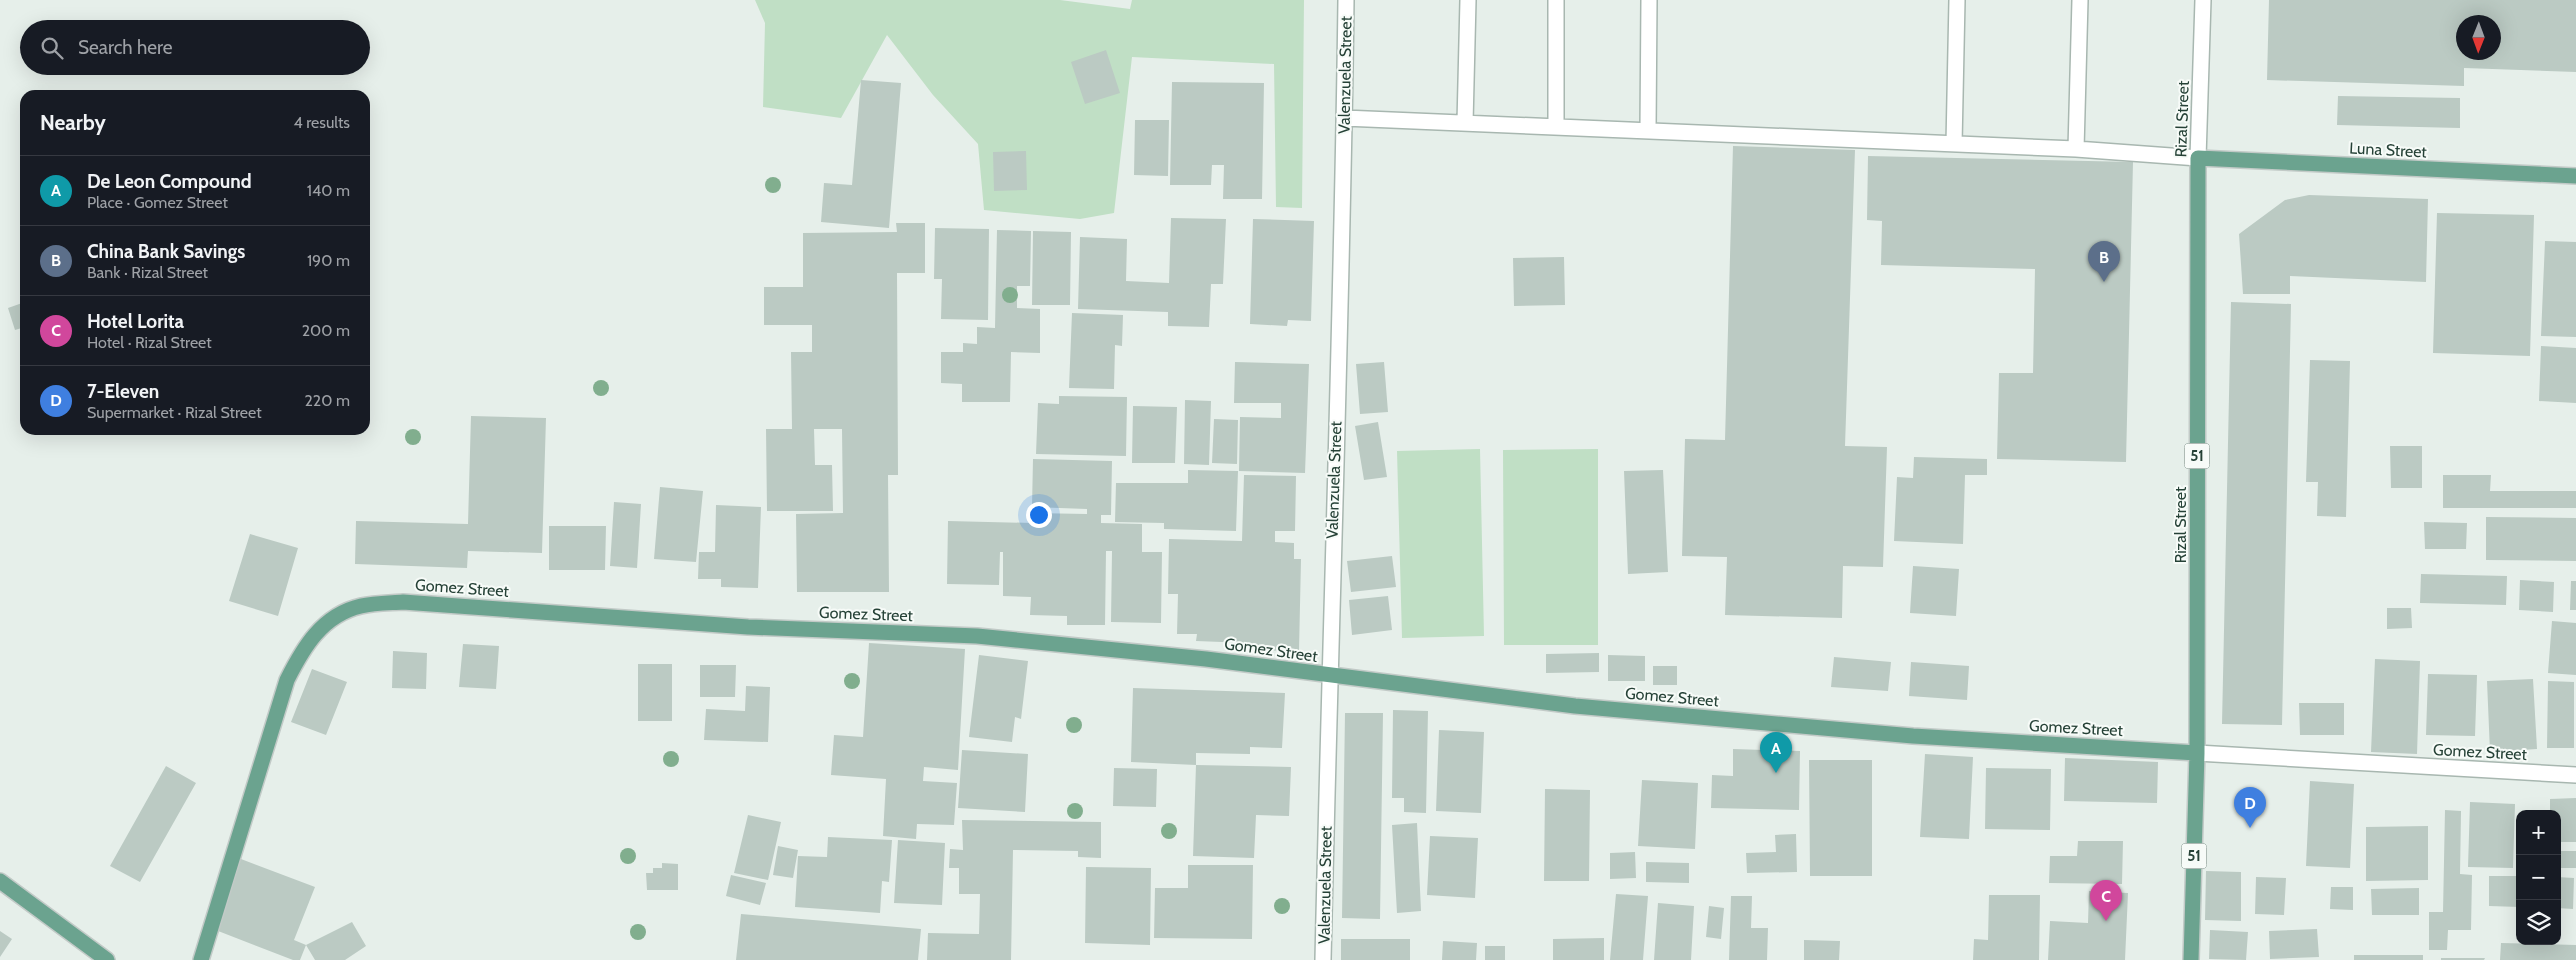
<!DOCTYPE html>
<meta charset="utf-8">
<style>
body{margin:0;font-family:Cabin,sans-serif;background:#20242c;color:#f1f3f6}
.controls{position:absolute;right:15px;bottom:15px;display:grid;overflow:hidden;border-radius:10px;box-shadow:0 5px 20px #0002}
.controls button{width:45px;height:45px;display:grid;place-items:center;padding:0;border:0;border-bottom:1px solid #363941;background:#171b24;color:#f1f3f6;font:25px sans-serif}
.compass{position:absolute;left:2456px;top:15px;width:45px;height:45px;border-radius:50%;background:#171b24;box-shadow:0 5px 20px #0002;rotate:181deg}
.you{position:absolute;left:1038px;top:514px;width:18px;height:18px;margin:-12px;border:4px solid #fff;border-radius:50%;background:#1a73e8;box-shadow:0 0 0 8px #1a73e833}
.badge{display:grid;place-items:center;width:32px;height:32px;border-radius:50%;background:#2563eb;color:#fff;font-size:16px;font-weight:700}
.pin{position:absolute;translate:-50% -41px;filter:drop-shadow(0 1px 2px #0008)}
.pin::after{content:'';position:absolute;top:26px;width:18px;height:15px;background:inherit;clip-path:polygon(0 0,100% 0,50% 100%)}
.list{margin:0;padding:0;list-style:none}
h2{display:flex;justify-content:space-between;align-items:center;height:65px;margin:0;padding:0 20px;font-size:21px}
h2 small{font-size:16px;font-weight:400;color:#9ea1a6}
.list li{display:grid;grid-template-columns:32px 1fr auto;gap:15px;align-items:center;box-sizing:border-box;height:70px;padding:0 20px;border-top:1px solid #363941}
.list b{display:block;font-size:19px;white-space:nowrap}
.list p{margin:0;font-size:16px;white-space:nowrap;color:#9ea1a6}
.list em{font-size:16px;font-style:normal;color:#9ea1a6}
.icon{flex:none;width:28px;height:28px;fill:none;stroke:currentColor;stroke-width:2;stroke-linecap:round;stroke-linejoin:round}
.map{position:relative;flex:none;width:2576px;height:960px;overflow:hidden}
.search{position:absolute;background:#171b24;box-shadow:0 5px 20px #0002;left:20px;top:20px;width:350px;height:55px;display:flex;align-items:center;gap:12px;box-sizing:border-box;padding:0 18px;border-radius:28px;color:#9ea1a6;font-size:19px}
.panel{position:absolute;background:#171b24;box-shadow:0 5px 20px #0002;left:20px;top:90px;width:350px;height:345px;border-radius:15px}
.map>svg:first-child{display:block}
</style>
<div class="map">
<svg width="2576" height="960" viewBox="0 0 2576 960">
<rect width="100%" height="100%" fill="#e6efea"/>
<!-- green -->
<path fill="#c0dfc5" d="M755 0H1060L1130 9 1132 0H1304L1302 208 1276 207 1274 64 1132 57 1114 213 1080 219 984 210 978 144 933 95 887 35 841 118 763 107 765 23Z
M1480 449 1484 636 1402 638 1397 451Z
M1598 449V645H1504L1503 450Z"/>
<!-- building -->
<path fill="#bbcac3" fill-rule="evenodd" d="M2269 0H2576V72L2464 68V86L2267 80ZM2464 22H2494V52H2464Z
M1106 50 1120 93 1085 104 1071 62Z
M861 80 901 83 889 228 821 222 824 183 852 185Z
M1172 82 1264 83 1262 199H1223L1224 165H1212L1211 185H1170Z
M2338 96 2460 98V128L2337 125Z
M1135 120H1169L1168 176 1134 175Z
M1733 146 1855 150 1845 446 1887 447 1883 567 1843 566 1842 618 1725 615 1727 557 1682 556 1685 439 1725 440Z
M1026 151 1027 190 994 191 993 152Z
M1868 156 2133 162 2126 462 1997 459 1999 373H2033L2035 269 1881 265 1882 221 1867 220Z
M2309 195 2428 199 2426 282 2290 276V294H2243L2239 234 2285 200Z
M2437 213 2534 215 2530 356 2433 353Z
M1171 218 1226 219 1223 284H1211L1209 327 1168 326V312L1078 309 1080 237 1127 239 1126 281 1169 283Z
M1253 219 1314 221 1311 321 1288 320 1287 326 1250 324Z
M896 223H925V273H897L898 475H888L889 592H797L796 514 843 513 842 429H814L815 465H832L833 511H767L766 429H792L791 352H812V325H764V287H803V233L897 232Z
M935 228 989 229 988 320 941 319 942 279H934Z
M997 230 1031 231 1030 286H1017V308L1040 309V353L1011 352 1010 402H962V384L941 383V352H963V343L977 344V327L995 328Z
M1033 231 1071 232 1070 305H1032Z
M2545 241 2576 242V337L2541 336Z
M1564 257 1565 305 1514 306 1513 258Z
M25 302V327L15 330 8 308Z
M2231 302 2291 304 2282 725 2222 724Z
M1072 313 1123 315 1122 346 1115 345 1114 389 1069 388Z
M2541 346 2576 348V403L2539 401Z
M2310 360 2350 361 2346 517 2317 516 2318 482H2306Z
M1235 362 1309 364 1305 473 1239 471 1240 417 1281 418V403H1234Z
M1384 362 1388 412 1360 414 1356 364Z
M1059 396 1127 397 1126 456 1036 454 1038 403 1059 404Z
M1185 400 1211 401 1209 465 1184 464Z
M1133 406 1177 407 1175 463H1132Z
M471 416 546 418 542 553 468 551 467 568 355 564 356 521 468 524Z
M1214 419 1238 420 1237 464 1212 463Z
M1378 422 1387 477 1364 480 1355 426Z
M2390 446H2422V488H2391Z
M1914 457 1987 459V475H1965L1963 544 1894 541 1897 477 1913 478Z
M1033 459 1112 461 1111 515H1101V523L1142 524V552H1162L1161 623 1111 622 1112 551H1106L1105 625H1067V616L1030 615 1031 597 1003 596V552H1000L999 585 947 584 948 521 1032 523 1033 513 1087 514V509L1032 507Z
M1188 470 1238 471 1236 531 1164 529V523L1115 522 1116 483H1188Z
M1663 470 1668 572 1628 574 1624 471Z
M1244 475 1296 476 1295 531H1275V542L1294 543V559H1301L1299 651 1248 650V643L1196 641 1197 634H1177L1178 594H1168L1169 539 1242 541Z
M2443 475H2491L2490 491H2576V508H2443Z
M660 487 703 491 696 562 654 559Z
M614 502 641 504 637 568 610 566Z
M716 505 761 507 758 588 721 587V579H698L699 552H715Z
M2486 517 2576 518V561L2486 560Z
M2424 522 2467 523 2466 549H2425Z
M549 526H606L605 570H549Z
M250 534 298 548 278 616 229 601Z
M1392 556 1396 587 1351 592 1347 561Z
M1913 566 1959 569 1956 616 1910 613Z
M2421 574 2507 576 2506 605 2420 603Z
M2520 580 2554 582 2553 612 2519 610Z
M2571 581H2576V610H2570Z
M1388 596 1392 630 1352 635 1349 600Z
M2387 608H2411L2412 628 2387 629Z
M2552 621 2576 623V675L2548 673Z
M869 643 965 649 958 770 924 767 923 781 957 783 954 825 917 824 916 839 883 836 886 779 831 775 834 735 863 737Z
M463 644 499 646 496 689 459 687Z
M393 651 427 653 426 689 392 688Z
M1599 653V672L1546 673V654Z
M979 655 1028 661 1021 719 1015 717 1012 742 969 737Z
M1608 655 1645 656V681H1608Z
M1834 657 1891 662 1888 691 1831 687Z
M2375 659 2420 661 2417 754 2371 752Z
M1911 662 1969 666 1967 700 1909 696Z
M638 664H672V721H638Z
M700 665H736L735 697H700Z
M1653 666H1677V685H1653Z
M312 669 347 682 326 735 291 722Z
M2428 674 2477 675 2475 736 2426 735Z
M2533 679 2537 749 2490 752 2487 681Z
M2548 681 2574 682V748H2547Z
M746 686 770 687 768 742 704 740 706 709 745 711Z
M1133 688 1285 693 1282 748 1250 747V754L1196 753V765L1131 762Z
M2299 703H2344V735H2300Z
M1393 710 1428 711 1426 813 1404 812V798H1392Z
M1345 713H1383L1380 919 1342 918Z
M1439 730 1484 732 1481 813 1436 811Z
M1733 749 1800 751 1799 810 1711 808 1712 775 1733 776Z
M962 750 1028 754 1025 812 958 808Z
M1925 754 1973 757 1969 839 1920 837Z
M2065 758 2158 762 2157 803 2064 801Z
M1809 760H1872V876H1810Z
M1196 765 1291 767 1289 816 1256 815 1254 858 1193 856Z
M166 766 196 783 140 882 110 866Z
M1114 768 1157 769 1156 807 1113 806Z
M1986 768 2051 769 2050 830 1985 829Z
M1642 780 1698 783 1695 849 1638 846Z
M2310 781 2354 784 2350 868 2306 866Z
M1545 789 1590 790 1589 881H1544Z
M2576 798V842H2557V814H2550V799Z
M2470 802 2515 804 2513 868 2468 867Z
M2445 810 2461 811 2460 874 2472 875 2471 930H2448L2447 950H2429V912H2443Z
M748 815 781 822 768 880 734 873Z
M962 820 1101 822V858L1078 857V851L1013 850 1011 960H927L928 933 979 934 980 894H959V868H949L950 849 963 850Z
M1417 823 1421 911 1397 913 1392 825Z
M2428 826V880L2366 881V827Z
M1796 834 1797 872 1747 873 1746 853 1776 852 1775 835Z
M1430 836 1478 838 1475 898 1427 895Z
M828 837 892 840 889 882 882 881 880 913 795 907 798 856 827 857Z
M898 840 945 843 942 905 894 903Z
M2078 841H2123L2122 884 2049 883 2050 856H2077Z
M778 846 798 850 793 878 773 875Z
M2557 851H2576V868H2557Z
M1635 852 1636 878 1610 879V853Z
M241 859 315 887 294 940 306 945 300 960H293L213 929Z
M1646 862 1689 863V883L1646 882Z
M662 863 678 864V890H647L646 873H653V868H662Z
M1188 865H1253L1252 939 1154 938 1155 888H1188Z
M1086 867 1151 868 1150 945 1085 943Z
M2206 871 2241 872V921L2205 920Z
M731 875 766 883 760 905 726 896Z
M2489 876H2520V907L2489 906Z
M2256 877 2286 878 2284 915 2255 914Z
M2557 877 2574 878 2573 909 2557 908Z
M2331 887H2353V910L2330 909Z
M2419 888V915H2372L2371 889Z
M2089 891 2128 893 2125 960H2048L2050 921 2088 923Z
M1616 894 1648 896 1643 960H1610Z
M1989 895H2040L2039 960H1973L1974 939 1988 940Z
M1731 896H1752L1751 928H1768L1767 960H1729Z
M1658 903 1694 906 1691 960H1654Z
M1709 906 1724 908 1721 939 1706 937Z
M741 914 921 929 918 960H736Z
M352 922 366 946 345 960H315L306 945Z
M2317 929 2319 957 2270 959 2269 931Z
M2210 930 2248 932 2246 960 2209 959Z
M0 931 12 939 0 957Z
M1604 938V960H1553V939Z
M1341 939H1410V960H1341Z
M1804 940 1840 941 1839 960H1804Z
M1443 941 1477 943 1476 960H1442Z
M2501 943 2576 945V960H2500Z
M1485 946H1505V960H1485Z
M2354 955H2423V960H2354Z
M2441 958H2485L2484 960H2441Z"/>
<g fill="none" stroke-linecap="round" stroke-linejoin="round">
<defs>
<path id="minor" d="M1556 0V126
M1344 118 2076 149 2198 158 2203 0
M1465 123 1468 0
M1648 130 1649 0
M1954 144 1957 0
M2076 149 2080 0
M2197 753 2576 775
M1323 960C1330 640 1342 320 1346 0"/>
<path id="major" d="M0 881 107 960
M201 960 287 680C303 648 322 615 361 606 374 603 389 603 403 602L748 627 977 636 1206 659 1575 706 1913 736 2197 753
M2191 960 2197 753 2198 158 2576 176"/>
</defs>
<!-- minor casing -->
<use href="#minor" stroke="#a8b7b0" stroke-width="18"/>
<!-- major casing -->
<use href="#major" stroke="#c2cac7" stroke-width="18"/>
<!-- minor -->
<use href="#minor" stroke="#fff" stroke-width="15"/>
<!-- major -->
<use href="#major" stroke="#6ba38f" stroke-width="15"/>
</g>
<!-- trees -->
<g fill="#81ae8e">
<circle cx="773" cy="185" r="8"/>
<circle cx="1010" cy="295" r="8"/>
<circle cx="601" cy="388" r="8"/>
<circle cx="413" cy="437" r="8"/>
<circle cx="852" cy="681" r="8"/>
<circle cx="1074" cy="725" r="8"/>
<circle cx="671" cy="759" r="8"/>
<circle cx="1075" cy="811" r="8"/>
<circle cx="1169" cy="831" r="8"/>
<circle cx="628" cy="856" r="8"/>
<circle cx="1282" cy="906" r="8"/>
<circle cx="638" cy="932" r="8"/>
</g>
<g text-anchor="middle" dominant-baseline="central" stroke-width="4" stroke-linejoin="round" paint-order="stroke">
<!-- shield labels -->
<g fill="#f7fbf8" stroke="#647970" stroke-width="1">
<rect x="2184.5" y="443.5" width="25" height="25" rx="4"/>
<rect x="2181.5" y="843.5" width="25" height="25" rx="4"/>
</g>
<g font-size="15" font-weight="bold" fill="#254136">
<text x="2197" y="456">51</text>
<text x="2194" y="856">51</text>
</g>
<!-- street labels -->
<g font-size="16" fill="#254136" stroke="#f7fbf8">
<text transform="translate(1345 75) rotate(-89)">Valenzuela Street</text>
<text transform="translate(2182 119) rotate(-88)">Rizal Street</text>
<text transform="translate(2388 150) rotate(3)">Luna Street</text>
<text transform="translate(1334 480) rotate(-88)">Valenzuela Street</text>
<text transform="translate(2180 525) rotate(-90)">Rizal Street</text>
<text transform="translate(462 588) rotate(4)">Gomez Street</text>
<text transform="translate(866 614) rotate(2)">Gomez Street</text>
<text transform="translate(1271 650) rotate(8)">Gomez Street</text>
<text transform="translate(1672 697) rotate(5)">Gomez Street</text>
<text transform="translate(2076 728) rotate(3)">Gomez Street</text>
<text transform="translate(2480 752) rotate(3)">Gomez Street</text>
<text transform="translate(1325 885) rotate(-89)">Valenzuela Street</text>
</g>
</g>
</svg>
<div class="controls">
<button>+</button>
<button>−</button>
<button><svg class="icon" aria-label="layers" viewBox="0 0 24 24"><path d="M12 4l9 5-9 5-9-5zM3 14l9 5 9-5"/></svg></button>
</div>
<svg class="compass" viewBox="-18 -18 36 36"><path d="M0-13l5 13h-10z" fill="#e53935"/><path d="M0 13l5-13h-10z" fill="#9ea1a6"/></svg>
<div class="you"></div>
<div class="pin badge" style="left:1776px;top:773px;background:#0f9aa8">A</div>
<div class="pin badge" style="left:2104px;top:282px;background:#5c6f8a">B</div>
<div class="pin badge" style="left:2106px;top:921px;background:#d1479c">C</div>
<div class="pin badge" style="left:2250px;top:828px;background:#3f7fe0">D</div>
<div class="search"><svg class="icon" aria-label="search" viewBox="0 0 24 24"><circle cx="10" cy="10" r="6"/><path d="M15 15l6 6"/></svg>Search here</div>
<section class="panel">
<h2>Nearby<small>4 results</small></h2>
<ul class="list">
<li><span class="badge" style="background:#0f9aa8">A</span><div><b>De Leon Compound</b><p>Place · Gomez Street</p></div><em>140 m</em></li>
<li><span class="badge" style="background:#5c6f8a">B</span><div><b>China Bank Savings</b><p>Bank · Rizal Street</p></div><em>190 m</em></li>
<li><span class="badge" style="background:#d1479c">C</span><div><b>Hotel Lorita</b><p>Hotel · Rizal Street</p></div><em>200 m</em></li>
<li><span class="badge" style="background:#3f7fe0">D</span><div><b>7-Eleven</b><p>Supermarket · Rizal Street</p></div><em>220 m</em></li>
</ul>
</section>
</div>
